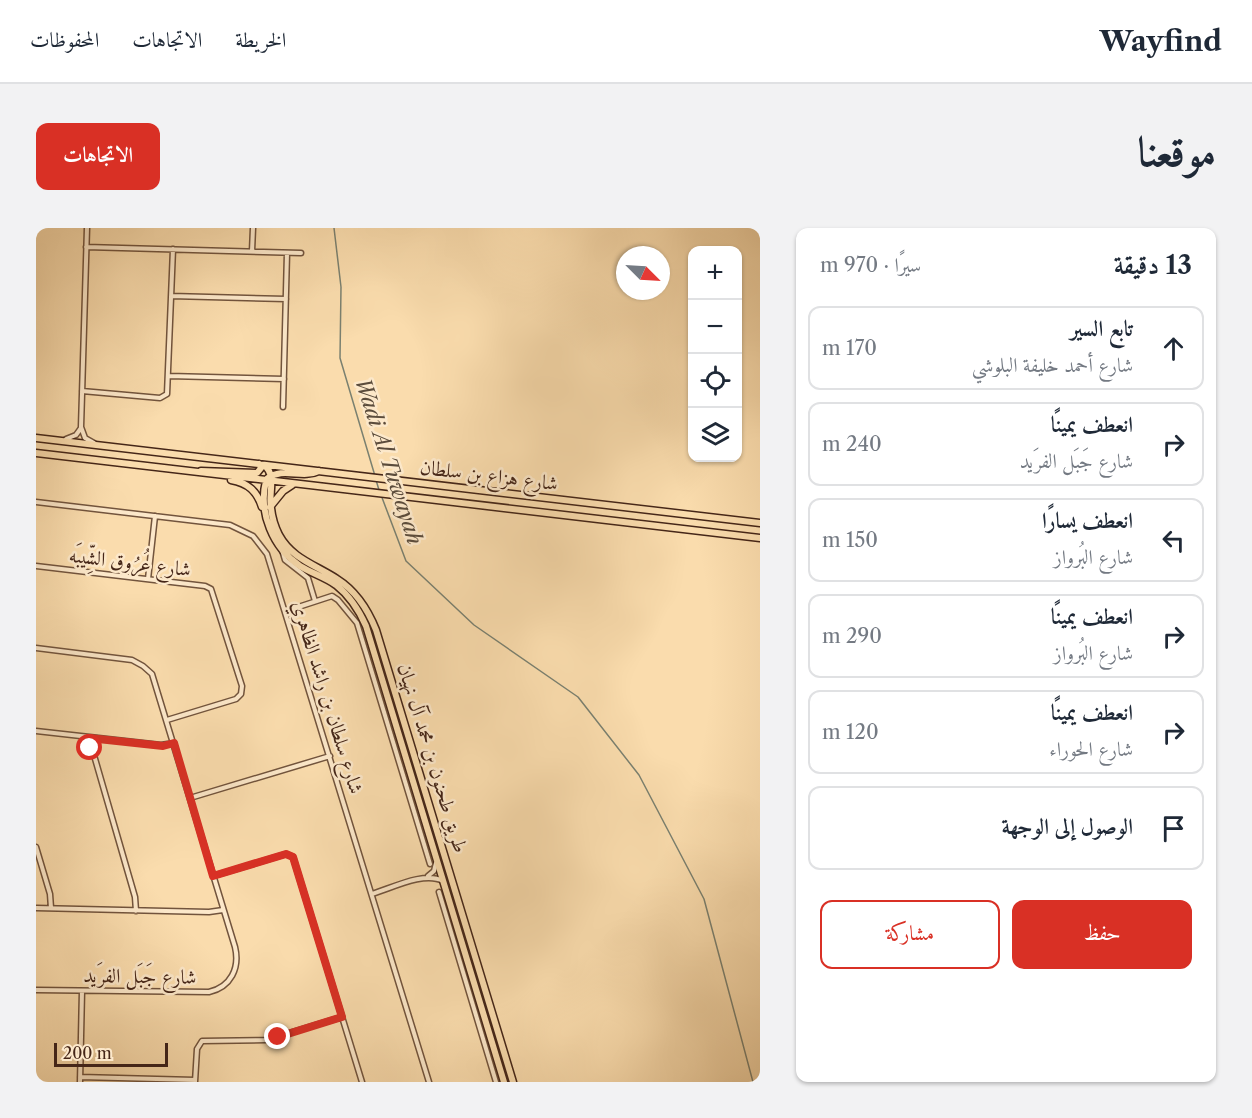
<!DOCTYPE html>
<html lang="ar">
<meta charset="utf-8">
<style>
body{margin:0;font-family:"Libre Caslon Text",Amiri,serif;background:#f2f2f3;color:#1f2937;direction:rtl}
.controls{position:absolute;right:18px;top:18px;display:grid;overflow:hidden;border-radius:12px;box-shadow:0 2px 4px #0004}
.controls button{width:54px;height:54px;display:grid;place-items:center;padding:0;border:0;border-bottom:2px solid #e0e1e3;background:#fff;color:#1f2937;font:30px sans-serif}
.compass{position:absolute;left:580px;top:18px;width:54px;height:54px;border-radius:50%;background:#fff;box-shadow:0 2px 4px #0004;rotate:114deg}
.scale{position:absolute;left:18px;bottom:15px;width:114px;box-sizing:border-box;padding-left:6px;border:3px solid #452618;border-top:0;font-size:16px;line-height:21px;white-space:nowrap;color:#452618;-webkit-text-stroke:4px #fce8ca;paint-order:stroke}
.stop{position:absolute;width:18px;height:18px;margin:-14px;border:4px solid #d93025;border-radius:50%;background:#fff}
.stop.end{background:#d93025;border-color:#fff;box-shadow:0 2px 6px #0008}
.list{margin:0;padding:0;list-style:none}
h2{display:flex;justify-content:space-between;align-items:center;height:78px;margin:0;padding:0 24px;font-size:26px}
h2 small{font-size:20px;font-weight:400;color:#747a83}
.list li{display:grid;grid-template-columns:39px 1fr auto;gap:18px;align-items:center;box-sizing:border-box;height:84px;margin:0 12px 12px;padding:0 12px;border:2px solid #e0e1e3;border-radius:12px}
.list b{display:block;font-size:22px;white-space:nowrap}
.list p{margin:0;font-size:20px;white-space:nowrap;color:#747a83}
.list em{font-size:20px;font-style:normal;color:#747a83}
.actions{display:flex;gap:12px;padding:18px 24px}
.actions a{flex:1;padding:14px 0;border:2px solid #d93025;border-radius:12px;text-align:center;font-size:21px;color:#d93025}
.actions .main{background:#d93025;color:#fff}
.icon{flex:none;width:33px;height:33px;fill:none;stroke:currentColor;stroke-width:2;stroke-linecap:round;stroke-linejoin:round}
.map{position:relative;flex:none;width:724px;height:854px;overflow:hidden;direction:ltr;border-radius:12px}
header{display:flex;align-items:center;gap:36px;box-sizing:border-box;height:84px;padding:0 30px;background:#fff;border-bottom:2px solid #e0e1e3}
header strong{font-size:28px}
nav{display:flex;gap:33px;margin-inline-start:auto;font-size:21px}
.intro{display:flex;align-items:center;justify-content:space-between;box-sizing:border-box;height:144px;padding:0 36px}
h1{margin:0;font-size:42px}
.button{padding:15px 27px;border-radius:12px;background:#d93025;color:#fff;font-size:21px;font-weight:700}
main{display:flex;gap:36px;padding:0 36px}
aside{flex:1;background:#fff;border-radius:12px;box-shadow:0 2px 4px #0004}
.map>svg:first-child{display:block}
</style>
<header>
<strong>Wayfind</strong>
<nav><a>الخريطة</a><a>الاتجاهات</a><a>المحفوظات</a></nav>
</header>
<div class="intro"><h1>موقعنا</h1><a class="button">الاتجاهات</a></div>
<main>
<aside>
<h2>13 دقيقة<small>سيرًا · 970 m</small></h2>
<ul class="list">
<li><svg class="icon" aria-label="ahead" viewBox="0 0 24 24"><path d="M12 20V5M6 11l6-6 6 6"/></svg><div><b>تابع السير</b><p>شارع أحمد خليفة البلوشي</p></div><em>170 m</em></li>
<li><svg class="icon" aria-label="right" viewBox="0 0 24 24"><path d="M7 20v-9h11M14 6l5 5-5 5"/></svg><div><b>انعطف يمينًا</b><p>شارع جَبَل الفرَيد</p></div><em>240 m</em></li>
<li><svg class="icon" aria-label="left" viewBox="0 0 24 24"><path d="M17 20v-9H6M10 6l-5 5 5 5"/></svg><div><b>انعطف يسارًا</b><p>شارع البُرواز</p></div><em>150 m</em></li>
<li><svg class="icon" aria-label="right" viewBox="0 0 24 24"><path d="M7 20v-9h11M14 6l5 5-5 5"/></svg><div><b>انعطف يمينًا</b><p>شارع البُرواز</p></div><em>290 m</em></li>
<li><svg class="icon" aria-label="right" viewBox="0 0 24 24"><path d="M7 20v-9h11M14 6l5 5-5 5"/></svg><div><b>انعطف يمينًا</b><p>شارع الحوراء</p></div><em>120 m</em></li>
<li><svg class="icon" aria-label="arrive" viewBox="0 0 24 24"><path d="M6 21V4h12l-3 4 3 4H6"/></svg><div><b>الوصول إلى الوجهة</b></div></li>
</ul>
<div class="actions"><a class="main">حفظ</a><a>مشاركة</a></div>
</aside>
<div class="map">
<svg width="724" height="854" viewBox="0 0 724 854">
<rect width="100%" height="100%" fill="#fadcad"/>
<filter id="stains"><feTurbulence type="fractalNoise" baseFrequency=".00333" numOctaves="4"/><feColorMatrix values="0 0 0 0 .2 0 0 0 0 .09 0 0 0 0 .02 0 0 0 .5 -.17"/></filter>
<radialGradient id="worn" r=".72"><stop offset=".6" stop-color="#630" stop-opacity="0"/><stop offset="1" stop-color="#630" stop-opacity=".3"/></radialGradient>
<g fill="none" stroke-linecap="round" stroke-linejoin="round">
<!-- stream -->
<path stroke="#7a8070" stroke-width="1.5" d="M298 0 305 59 304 130 339 248
M340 252 343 262
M345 267 370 333 438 397 542 469 603 547 668 671 717 854"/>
<defs>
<path id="minor" d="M51 0 45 199 49 210 58 215
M50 19 265 25
M216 23 217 0
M135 68 250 71
M133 148 248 151
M46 163 124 170 131 166 137 21
M247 179 251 25
M30 211 40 207 45 200
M0 274 194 297 217 308 231 326 393 854
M246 322 249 332 272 350 279 373
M0 338 169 358 175 361 206 458 205 466 200 471 131 492
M112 351 119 288
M250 383 296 368 302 372 321 395 394 636
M0 420 96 432 107 438 116 446 199 719C204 740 195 759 173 764L0 762
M0 503 125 517 138 515
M53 510 99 669 100 683
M154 570 294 528
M0 619 14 666 15 680
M177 648 250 626 257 629 326 854
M392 648 398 643 400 635
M403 664 460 854
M336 666C356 660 388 643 407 653
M0 680 173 684 187 682
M44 849 159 852
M44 854 46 763
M159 854 161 821 166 813 230 812 306 789"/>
<path id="primary" d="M0 210 724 295
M0 225 724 310
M228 237C241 247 232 266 235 280 236 290 239 299 243 307 256 331 280 337 301 351 320 363 332 382 340 402L477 854
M165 243 221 245 225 240 223 236
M232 250C247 239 266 251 283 243
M195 252C212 255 221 263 226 279
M230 253C222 284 237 320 264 338 275 345 289 349 300 357 314 368 323 382 330 398L468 854
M234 279 247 263 256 257"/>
</defs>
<!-- minor casing -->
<use href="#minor" stroke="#72543d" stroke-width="7"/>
<!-- primary casing -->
<use href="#primary" stroke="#452618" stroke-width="9"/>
<!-- minor -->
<use href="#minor" stroke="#fce8ca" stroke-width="4"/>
<!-- primary -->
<use href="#primary" stroke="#fadcad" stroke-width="6"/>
</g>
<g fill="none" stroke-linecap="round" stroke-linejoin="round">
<!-- route -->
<path stroke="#d93025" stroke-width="8" d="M54 520 53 510 127 518 138 515 177 648 250 626 257 629 306 789 242 809"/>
</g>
<g text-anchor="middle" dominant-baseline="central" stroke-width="5" stroke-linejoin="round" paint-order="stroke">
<!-- street labels -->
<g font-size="20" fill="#452618" stroke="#fce8ca">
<text transform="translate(453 247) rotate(7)">شارع هزاع بن سلطان</text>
<text transform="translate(94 334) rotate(7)">شارع عُرُوق الشِّيبَه</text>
<text transform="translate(292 469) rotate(73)">شارع سلطان بن راشد الظاهري</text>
<text transform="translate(397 530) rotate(73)">طريق طحنون بن محمد آل نهيان</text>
<text transform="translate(104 748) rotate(1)">شارع جَبَل الفرَيد</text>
</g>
<!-- water labels -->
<g font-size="21" font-style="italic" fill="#5b4c3c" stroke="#fce8ca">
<text transform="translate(353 233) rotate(72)">Wadi Al Tuwayah</text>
</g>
</g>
<rect width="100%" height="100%" filter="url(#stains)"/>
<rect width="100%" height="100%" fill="url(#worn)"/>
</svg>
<div class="controls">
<button>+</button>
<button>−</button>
<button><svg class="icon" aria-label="locate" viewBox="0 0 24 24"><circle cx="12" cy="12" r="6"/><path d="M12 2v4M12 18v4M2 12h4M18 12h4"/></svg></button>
<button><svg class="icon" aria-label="layers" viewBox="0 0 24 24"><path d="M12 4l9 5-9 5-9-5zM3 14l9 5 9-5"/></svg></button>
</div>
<svg class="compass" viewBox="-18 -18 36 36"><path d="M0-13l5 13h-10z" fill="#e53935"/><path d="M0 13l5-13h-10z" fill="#747a83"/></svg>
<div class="scale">200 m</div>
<div class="stop" style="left:54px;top:520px"></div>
<div class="stop end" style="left:242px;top:809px"></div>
</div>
</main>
